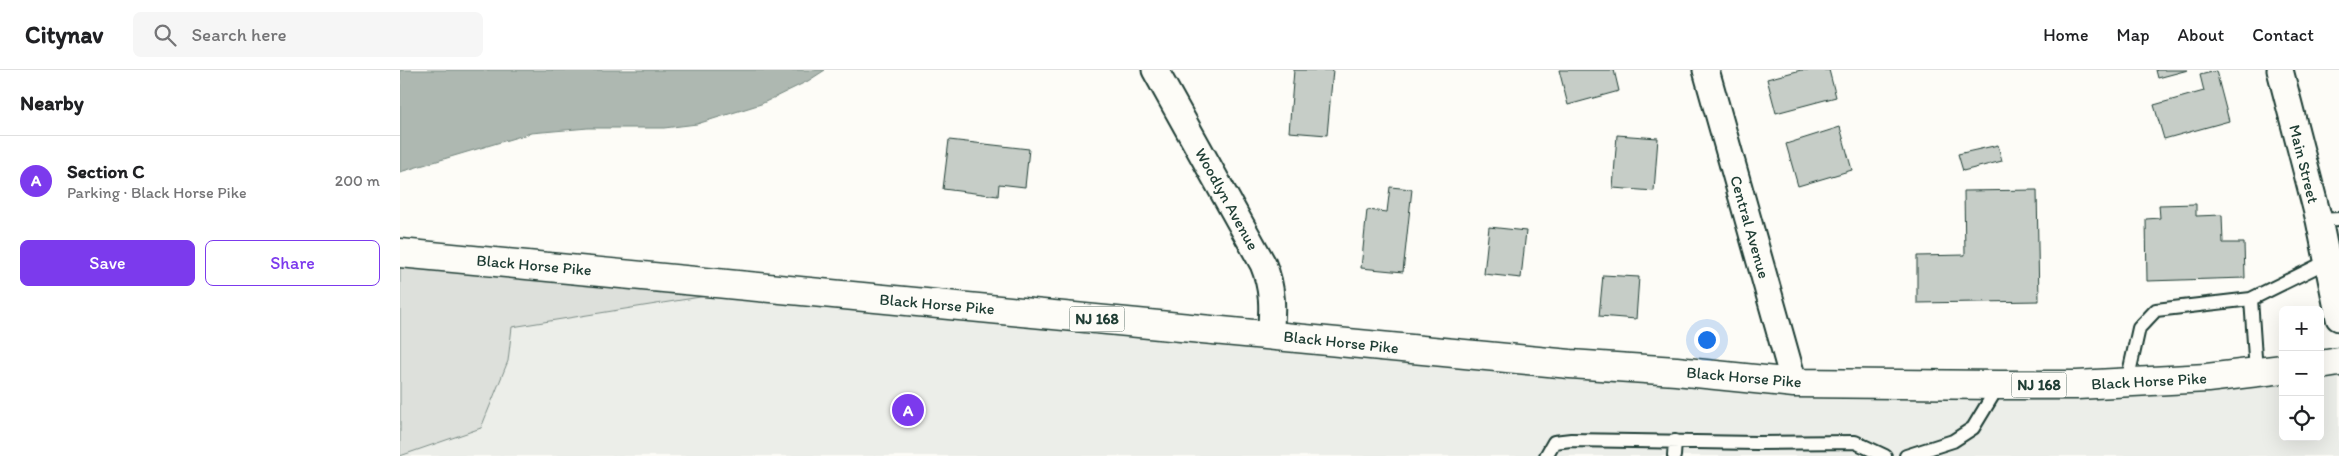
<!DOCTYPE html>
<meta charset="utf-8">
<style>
body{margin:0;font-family:Itim,sans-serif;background:#f6f6f6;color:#202124}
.controls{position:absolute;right:15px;bottom:15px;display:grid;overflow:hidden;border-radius:8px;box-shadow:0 5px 20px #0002}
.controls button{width:45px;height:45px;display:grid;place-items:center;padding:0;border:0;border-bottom:1px solid #e0e0e0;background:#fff;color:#202124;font:25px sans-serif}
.you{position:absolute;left:1306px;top:269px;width:18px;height:18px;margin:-12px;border:4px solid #fff;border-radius:50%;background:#1a73e8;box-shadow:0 0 0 8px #1a73e833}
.badge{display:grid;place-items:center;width:32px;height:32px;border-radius:50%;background:#7c3aed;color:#fff;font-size:16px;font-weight:700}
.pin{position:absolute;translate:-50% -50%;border:2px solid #fff;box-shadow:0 1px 5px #0006}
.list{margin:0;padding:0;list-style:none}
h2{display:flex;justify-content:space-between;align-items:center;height:65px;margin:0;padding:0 20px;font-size:21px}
h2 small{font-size:16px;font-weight:400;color:#757577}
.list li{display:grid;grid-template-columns:32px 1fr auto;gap:15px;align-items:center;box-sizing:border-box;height:90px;padding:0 20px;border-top:1px solid #e0e0e0}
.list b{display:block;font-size:19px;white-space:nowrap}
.list p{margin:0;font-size:16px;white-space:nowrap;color:#757577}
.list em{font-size:16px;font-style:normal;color:#757577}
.actions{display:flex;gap:10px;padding:15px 20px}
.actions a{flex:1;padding:11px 0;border:1px solid #7c3aed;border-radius:8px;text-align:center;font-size:18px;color:#7c3aed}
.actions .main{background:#7c3aed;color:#fff}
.icon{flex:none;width:28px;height:28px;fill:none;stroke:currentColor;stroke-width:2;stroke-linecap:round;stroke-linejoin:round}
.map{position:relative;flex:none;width:1939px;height:386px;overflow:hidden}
header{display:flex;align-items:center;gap:30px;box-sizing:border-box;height:70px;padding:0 25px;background:#fff;border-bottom:1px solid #e0e0e0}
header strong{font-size:24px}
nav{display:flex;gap:28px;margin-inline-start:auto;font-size:18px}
.search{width:350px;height:45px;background:#f6f6f6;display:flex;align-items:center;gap:12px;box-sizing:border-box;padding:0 18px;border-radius:8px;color:#757577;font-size:19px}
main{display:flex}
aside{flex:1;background:#fff}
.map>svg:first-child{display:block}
</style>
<header>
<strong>Citynav</strong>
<div class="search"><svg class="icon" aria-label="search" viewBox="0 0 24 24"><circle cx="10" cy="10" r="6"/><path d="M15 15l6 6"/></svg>Search here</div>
<nav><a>Home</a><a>Map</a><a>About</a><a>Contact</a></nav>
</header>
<main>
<aside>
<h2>Nearby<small></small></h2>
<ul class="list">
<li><span class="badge">A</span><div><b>Section C</b><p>Parking · Black Horse Pike</p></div><em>200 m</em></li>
</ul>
<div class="actions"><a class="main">Save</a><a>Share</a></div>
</aside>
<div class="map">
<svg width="1939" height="386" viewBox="0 0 1939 386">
<rect width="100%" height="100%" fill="#fdfcf7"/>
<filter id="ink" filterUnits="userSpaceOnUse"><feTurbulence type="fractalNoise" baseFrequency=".02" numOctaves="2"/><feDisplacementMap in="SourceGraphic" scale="10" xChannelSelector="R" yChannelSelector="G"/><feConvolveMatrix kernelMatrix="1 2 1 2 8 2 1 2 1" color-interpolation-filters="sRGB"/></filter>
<g filter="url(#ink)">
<!-- built -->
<path fill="#eceee9" d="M0 183 1394 313 1883 299V367H1920V295L1939 292V386H0Z"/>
<!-- green -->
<path fill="#dde0db" stroke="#7e8e88" d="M0 183 363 217 112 257 108 291 81 358 0 386Z"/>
<!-- water -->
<path fill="#aeb8b1" stroke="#75877f" d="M0 0H425L408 11 361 34 297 54 264 58H188L131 63 0 102Z"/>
<!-- building -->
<path fill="#c6cdc7" stroke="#1f3d34" d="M894 0H933L927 65 889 62Z
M1159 0H1214L1219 21 1168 35Z
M1401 0H1429L1436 27 1376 43 1367 9Z
M1756 0H1788L1758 8Z
M1816 1 1829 51 1764 69 1754 35 1804 21 1800 5Z
M1440 57 1452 100 1398 116 1386 74Z
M1217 65 1258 68 1254 121 1213 118Z
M549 70 629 79 625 117 599 114 598 126 543 119Z
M1598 75 1602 91 1563 101 1558 84Z
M990 117 1012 119 1003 202 961 198 967 140 987 142Z
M1637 120 1639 231 1517 233V186L1565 185 1564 121Z
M1796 134V146L1822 145 1823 173H1844L1845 208 1747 211 1746 149 1760 148 1759 135Z
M1089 157 1126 161 1121 208 1084 204Z
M1203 205 1239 207 1236 249 1199 246Z"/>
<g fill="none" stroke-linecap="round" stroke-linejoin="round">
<defs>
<path id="service" d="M1919 150 1939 149
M1851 229 1856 302
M1727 312 1739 258 1756 240 1851 229 1928 191
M1146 386 1154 372 1171 370 1357 373 1455 372 1485 386
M1274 386 1275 371
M1506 386 1553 371 1573 358 1599 315"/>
<path id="minor" d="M755 0 863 194C873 218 873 240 870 265
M1306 0 1394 313
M1880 0 1919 150 1939 248"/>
<path id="primary" d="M0 183 1170 294 1276 301 1394 313 1599 315H1677L1807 308 1883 299
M1920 295 1939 292"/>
</defs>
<!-- service casing -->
<use href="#service" stroke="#1f3d34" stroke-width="16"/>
<!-- minor casing -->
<use href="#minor" stroke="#1f3d34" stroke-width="29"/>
<!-- primary casing -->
<use href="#primary" stroke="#1f3d34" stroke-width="31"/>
<!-- service -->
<use href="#service" stroke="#fdfcf7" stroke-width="12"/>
<!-- minor -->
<use href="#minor" stroke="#fdfcf7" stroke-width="25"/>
<!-- primary -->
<use href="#primary" stroke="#fdfcf7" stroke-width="28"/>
</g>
</g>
<g text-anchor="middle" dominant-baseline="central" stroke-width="5" stroke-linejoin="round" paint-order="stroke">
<!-- shield labels -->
<g fill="#fdfcf7" stroke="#62766e" stroke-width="1">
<rect x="669.5" y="236.5" width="55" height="25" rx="4"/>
<rect x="1611.5" y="302.5" width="55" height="25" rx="4"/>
</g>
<g font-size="15" font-weight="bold" fill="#1f3d34">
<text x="697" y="249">NJ 168</text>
<text x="1639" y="315">NJ 168</text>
</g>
<!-- street labels -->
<g font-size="16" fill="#1f3d34" stroke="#fdfcf7">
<text transform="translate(1904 94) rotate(76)">Main Street</text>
<text transform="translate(827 129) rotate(61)">Woodlyn Avenue</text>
<text transform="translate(1350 157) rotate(74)">Central Avenue</text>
<text transform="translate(134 195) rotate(5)">Black Horse Pike</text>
<text transform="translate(537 234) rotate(5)">Black Horse Pike</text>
<text transform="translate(941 272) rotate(6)">Black Horse Pike</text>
<text transform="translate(1344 307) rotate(5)">Black Horse Pike</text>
<text transform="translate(1749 311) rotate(-3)">Black Horse Pike</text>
</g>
</g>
</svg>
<div class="controls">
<button>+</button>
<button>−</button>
<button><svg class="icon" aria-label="locate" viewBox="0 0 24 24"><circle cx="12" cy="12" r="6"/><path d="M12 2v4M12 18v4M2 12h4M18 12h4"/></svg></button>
</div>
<div class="you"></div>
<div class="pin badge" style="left:508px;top:340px">A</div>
</div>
</main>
